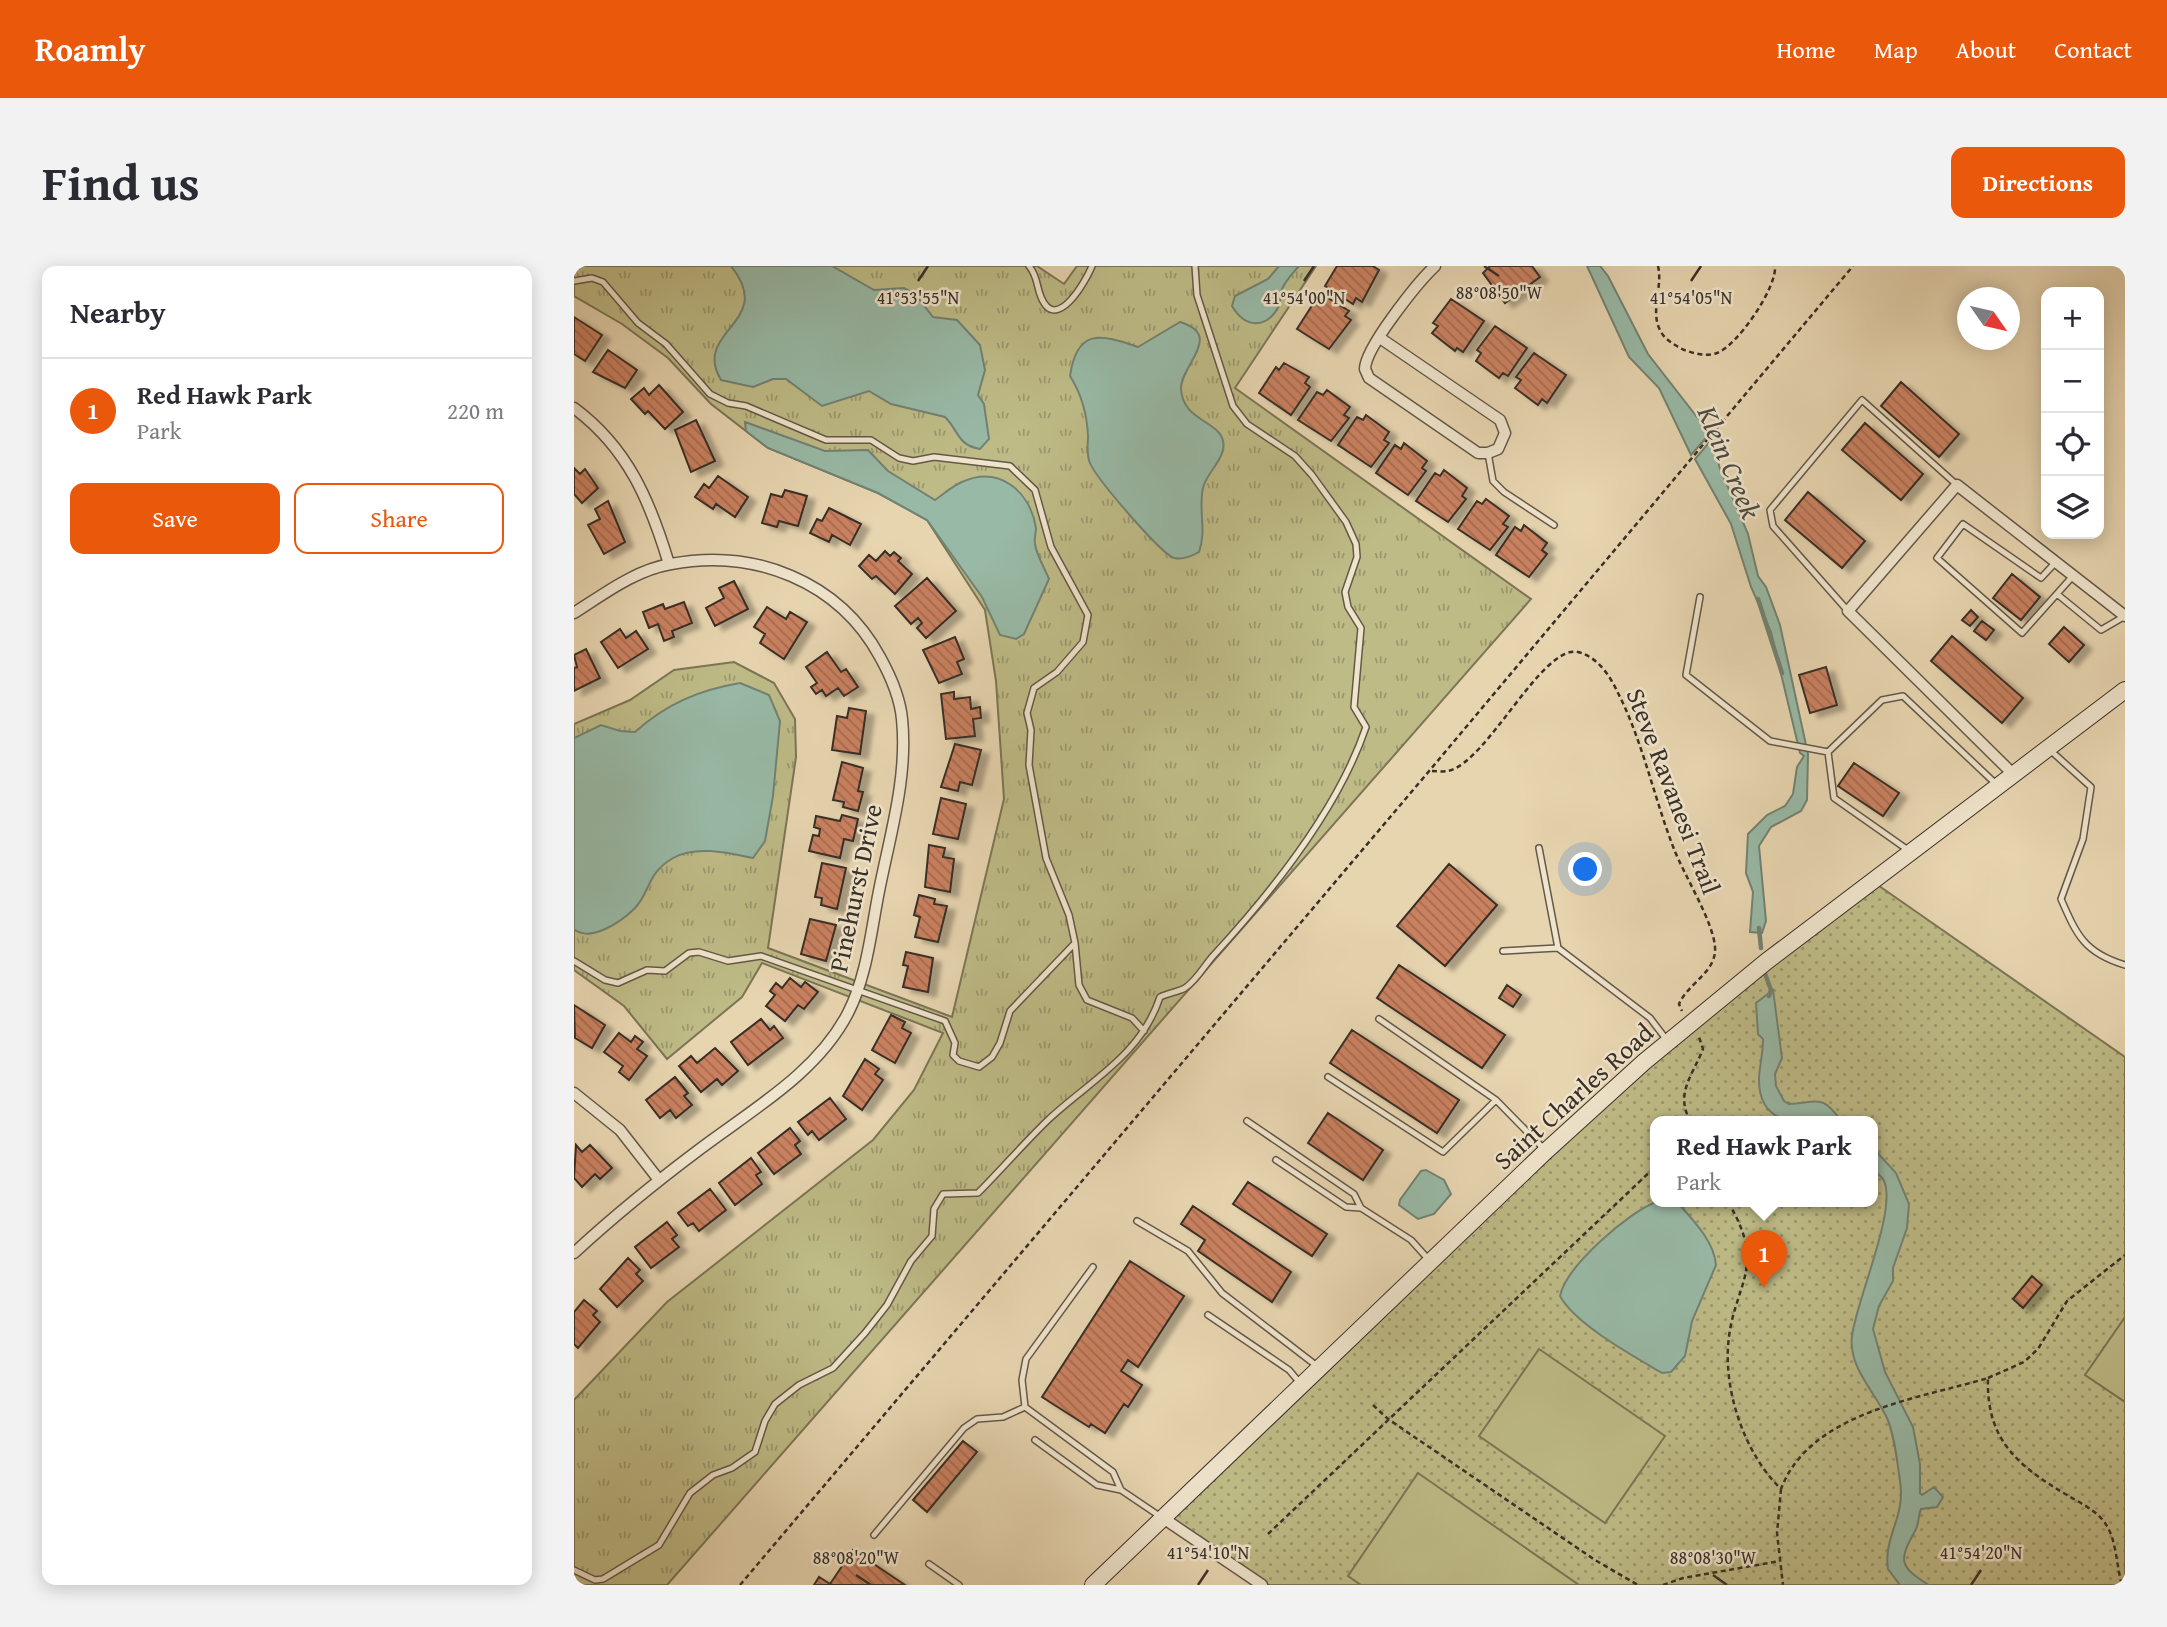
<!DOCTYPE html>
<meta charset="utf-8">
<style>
body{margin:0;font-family:"Gentium Book Plus",serif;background:#f2f2f3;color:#2b2b33}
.controls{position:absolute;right:21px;top:21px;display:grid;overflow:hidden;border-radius:14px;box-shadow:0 4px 18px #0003}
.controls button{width:63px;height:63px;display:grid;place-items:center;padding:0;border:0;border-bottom:2px solid #e1e1e2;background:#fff;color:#2b2b33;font:35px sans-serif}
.compass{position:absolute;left:1383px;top:21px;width:63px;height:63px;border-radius:50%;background:#fff;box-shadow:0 4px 18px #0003;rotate:124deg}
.you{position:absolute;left:1012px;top:604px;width:24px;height:24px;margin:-18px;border:5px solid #fff;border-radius:50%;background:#1a73e8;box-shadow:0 0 0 10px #1a73e833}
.badge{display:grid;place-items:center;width:46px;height:46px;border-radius:50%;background:#ea580c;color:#fff;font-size:23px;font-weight:700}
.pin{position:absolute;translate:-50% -58px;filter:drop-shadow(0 2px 4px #0008)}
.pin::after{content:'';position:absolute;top:37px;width:24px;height:21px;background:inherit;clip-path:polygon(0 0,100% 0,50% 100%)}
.popup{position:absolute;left:1076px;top:850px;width:228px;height:91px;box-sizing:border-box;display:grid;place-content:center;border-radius:14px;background:#fff;filter:drop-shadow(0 2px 5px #0005);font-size:23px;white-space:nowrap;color:#7c7c81}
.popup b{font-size:26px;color:#2b2b33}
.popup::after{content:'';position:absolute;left:50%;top:100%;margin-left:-14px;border:14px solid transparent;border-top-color:#fff}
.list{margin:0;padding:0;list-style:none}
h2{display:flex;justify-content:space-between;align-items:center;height:91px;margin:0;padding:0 28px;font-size:30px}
h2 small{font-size:23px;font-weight:400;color:#7c7c81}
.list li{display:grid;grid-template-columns:46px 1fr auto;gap:21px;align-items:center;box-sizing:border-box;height:105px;padding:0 28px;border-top:2px solid #e1e1e2}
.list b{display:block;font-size:26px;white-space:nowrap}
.list p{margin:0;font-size:23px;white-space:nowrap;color:#7c7c81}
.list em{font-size:23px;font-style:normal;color:#7c7c81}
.actions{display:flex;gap:14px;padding:21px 28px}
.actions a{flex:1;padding:16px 0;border:2px solid #ea580c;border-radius:14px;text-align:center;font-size:24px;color:#ea580c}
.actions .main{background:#ea580c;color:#fff}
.icon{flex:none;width:38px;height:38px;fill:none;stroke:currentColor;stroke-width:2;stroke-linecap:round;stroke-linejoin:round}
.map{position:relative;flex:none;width:1551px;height:1319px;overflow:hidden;border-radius:14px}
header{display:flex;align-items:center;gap:42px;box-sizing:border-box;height:98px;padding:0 35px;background:#ea580c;color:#fff}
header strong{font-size:33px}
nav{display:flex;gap:38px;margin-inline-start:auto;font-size:24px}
.intro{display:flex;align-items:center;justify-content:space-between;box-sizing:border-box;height:168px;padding:0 42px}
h1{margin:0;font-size:49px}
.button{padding:18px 32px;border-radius:14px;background:#ea580c;color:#fff;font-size:24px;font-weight:700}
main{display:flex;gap:42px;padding:0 42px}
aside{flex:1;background:#fff;border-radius:14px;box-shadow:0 4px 18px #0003}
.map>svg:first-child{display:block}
</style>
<header>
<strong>Roamly</strong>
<nav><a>Home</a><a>Map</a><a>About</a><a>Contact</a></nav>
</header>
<div class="intro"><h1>Find us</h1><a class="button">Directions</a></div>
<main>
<aside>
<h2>Nearby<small></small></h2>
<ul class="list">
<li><span class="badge">1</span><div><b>Red Hawk Park</b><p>Park</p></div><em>220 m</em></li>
</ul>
<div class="actions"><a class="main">Save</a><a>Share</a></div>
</aside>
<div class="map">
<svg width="1551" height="1319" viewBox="0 0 1551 1319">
<defs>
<pattern id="grass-tufts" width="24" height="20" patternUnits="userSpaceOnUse" patternTransform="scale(1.75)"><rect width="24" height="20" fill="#bebb86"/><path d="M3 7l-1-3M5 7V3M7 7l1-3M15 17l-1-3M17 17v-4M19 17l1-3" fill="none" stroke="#9b986e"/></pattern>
<pattern id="park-dots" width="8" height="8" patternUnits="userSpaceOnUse" patternTransform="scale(1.75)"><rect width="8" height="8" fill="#bebb86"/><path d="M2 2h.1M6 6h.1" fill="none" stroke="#9b986e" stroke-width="1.8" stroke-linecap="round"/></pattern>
<pattern id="building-back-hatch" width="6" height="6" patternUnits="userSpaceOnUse" patternTransform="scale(1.75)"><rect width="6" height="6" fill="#ca8160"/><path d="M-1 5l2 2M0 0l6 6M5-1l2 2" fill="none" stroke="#a56a4f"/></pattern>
<filter id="shadow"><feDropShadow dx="8" dy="4.5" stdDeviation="2" flood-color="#0004"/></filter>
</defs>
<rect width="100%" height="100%" fill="#e7d5b0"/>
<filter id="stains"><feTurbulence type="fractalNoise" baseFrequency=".00286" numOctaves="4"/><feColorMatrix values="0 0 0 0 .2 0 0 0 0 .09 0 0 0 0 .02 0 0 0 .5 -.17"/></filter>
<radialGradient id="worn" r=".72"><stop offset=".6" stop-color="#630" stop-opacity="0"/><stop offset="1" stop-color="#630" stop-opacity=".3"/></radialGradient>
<!-- grass -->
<path fill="url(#grass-tufts)" stroke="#7c7556" stroke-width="2" d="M0 0H463L490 18 503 0H742L661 122 957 333 93 1319H0V1134L93 1036 299 874 340 824 369 767 188 697 168 731 93 793 50 740 0 704V458L56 434 100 404 160 396 200 417 221 453 222 491 194 682 378 751 430 533 422 415 411 344 353 254 304 227 194 182 137 138 94 92 48 58 0 30Z"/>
<!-- park -->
<path fill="url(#park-dots)" stroke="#7c7556" stroke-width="2" fill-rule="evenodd" d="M1298 615 1551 791V1319H687L587 1253 1079 785ZM1082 856H1298V936H1082Z"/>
<!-- pitch -->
<path fill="#bebb86" stroke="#7c7556" stroke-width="2" d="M1551 1051V1136L1511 1109Z
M965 1083 1091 1170 1031 1257 905 1170Z
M844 1207 1005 1319H787L774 1310Z"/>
<!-- water -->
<path fill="#98b9a6" stroke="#728273" stroke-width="2" d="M157 0H258L300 24 330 22 341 28 359 51 383 54 406 79 411 104 404 129 410 138 415 173 406 183C383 179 385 165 371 151L317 138 295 125 248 140 212 113H199L179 121 147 114C117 64 203 57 157 0Z
M705 0H725C719 7 712 14 708 23 706 28 707 35 705 40 692 64 671 62 658 40L661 30 694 13Z
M1013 0H1026L1034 10 1074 88 1123 151 1139 164 1117 189 1085 122 1055 91Z
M606 56C650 69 607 99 607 122 608 159 655 154 649 184 646 198 632 208 629 222 624 244 633 264 625 286 618 290 609 294 600 292 586 287 522 212 516 197 512 188 514 179 514 170 513 147 508 129 496 110 503 62 526 68 564 81Z
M171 156 251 185 294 184 314 205 361 234C370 228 378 220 388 216 425 199 456 225 462 262 462 267 460 272 461 278 463 290 470 301 475 313L450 368 442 373 426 369 408 331 353 254 304 227 194 182 172 165Z
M1143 167 1145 200 1174 268 1184 310 1192 321 1206 359 1234 488 1233 534 1227 545 1197 561 1185 580 1192 655 1188 667 1176 666 1179 626 1172 607 1174 568 1193 549 1211 540 1219 528 1223 501 1230 490 1226 487 1197 366 1177 321 1157 258 1121 193Z
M166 417 195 429 206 455 199 530 191 575 179 592C155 587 122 579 99 592 72 608 77 625 61 642 47 656 16 677 0 663V472L27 459 46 465 61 466C92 438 125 424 166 417Z
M1199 724 1208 792 1201 808 1202 820 1210 835 1215 838C1246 836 1248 828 1268 856 1231 856 1184 865 1185 812 1186 798 1189 786 1189 773L1184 768 1182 737Z
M1299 882 1322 907 1335 938 1333 962 1319 1002V1015L1305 1040 1299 1063 1311 1106 1339 1161 1346 1198V1227L1348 1229 1360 1221 1369 1231 1363 1241 1347 1243C1344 1250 1345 1259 1341 1265 1325 1294 1324 1300 1355 1319H1326L1314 1303C1309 1271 1332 1251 1326 1215 1323 1195 1321 1171 1313 1152 1301 1126 1274 1101 1278 1070 1282 1035 1323 945 1310 915 1308 910 1302 907 1299 904Z
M852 904 870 914 877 928 860 948 844 953 825 939 826 934 847 905Z
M1082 936H1103C1119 954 1140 975 1142 999L1118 1055 1111 1090 1097 1106 1088 1107C1059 1090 1001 1058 986 1030 992 1000 1055 946 1082 936Z"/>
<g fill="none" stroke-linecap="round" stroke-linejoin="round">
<!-- stream -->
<path stroke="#728273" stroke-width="4.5" d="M1184 333 1208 407
M1185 662 1187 682
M1190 705 1197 724 1195 730"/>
</g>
<!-- building -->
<path fill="url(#building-back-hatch)" stroke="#392f27" stroke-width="2" filter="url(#shadow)" d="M763 0H799L805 4 788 36 782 32 779 38 751 20Z
M916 0H958L966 11 931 37 909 7Z
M746 27 775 45 771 50 777 54 755 83 723 63Z
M877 33 910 55 889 86 883 82 881 85 858 67 864 60 859 57Z
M0 51 28 69 11 95 0 88Z
M921 60 953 82 934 110 929 107 925 112 902 95 907 87 903 84Z
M34 84 63 104 51 122 19 106Z
M960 87 992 109 973 137 968 133 964 139 941 122 947 114 942 111Z
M710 97 735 111 731 117 736 121 717 149 685 127 702 101 705 104Z
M1327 116 1385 168 1365 191 1307 140Z
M85 119 109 146 91 163 74 145 71 148 57 133 70 122 75 129Z
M753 124 776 141 770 149 775 152 757 175 724 154 743 126 749 129Z
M792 149 815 166 810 174 815 177 797 201 764 179 783 151 789 154Z
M122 154 141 195 117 206 101 164Z
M1291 157 1349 208 1327 234 1268 184Z
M830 177 853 195 848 202 852 205 834 229 802 207 821 179 827 183Z
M0 202 6 208 11 203 24 222 8 237 0 228Z
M870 204 893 222 888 230 892 233 874 256 842 235 861 207 866 210Z
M144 210 174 231 161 251 142 238 139 243 121 231 130 218 135 222Z
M211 224 233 230 224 260 205 255 203 261 188 257 197 228 208 231Z
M1234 226 1291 275 1268 302 1211 254Z
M912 233 935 250 929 258 934 261 916 284 884 263 903 235 908 238Z
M34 235 51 276 30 288 14 259 26 253 21 243Z
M255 242 287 258 276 279 258 269 255 276 236 267 243 253 248 255Z
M950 259 973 277 968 284 973 288 955 311 922 289 941 261 947 265Z
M311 285 316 290 320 286 327 292 324 295 338 308 321 328 302 310 298 313 285 300 295 289 302 295Z
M1438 308 1466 331 1447 354 1419 332Z
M353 312 382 345 352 372 343 362 348 357 344 352 337 358 321 340Z
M160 315 174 343 141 360 132 342 150 332 145 322Z
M110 336 118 357 98 365 100 371 90 375 84 358 75 362 69 346 89 338 91 343Z
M193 341 212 353 216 346 233 356 210 393 186 377 191 368 180 361Z
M1397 344 1404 351 1396 360 1388 354Z
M1408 355 1420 364 1412 374 1400 365Z
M1490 361 1510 379 1495 396 1475 378Z
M46 363 52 372 62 365 74 383 44 402 27 376Z
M1378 370 1449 432 1428 457 1357 395Z
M381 371 390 393 383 396 388 408 365 417 349 384Z
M12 383 26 412 0 425V402L3 401 0 389Z
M253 386 267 406 272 403 284 421 270 430 264 422 252 430 248 424 242 428 237 421 243 417 232 401Z
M1252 401 1263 439 1236 447 1225 409Z
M380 426V433L396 431 397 443 406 441 407 452 399 453 401 470 372 473 367 428Z
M275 442 292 445 286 488 258 484 263 450 273 452Z
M381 478 407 484 398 519 386 516 384 525 367 521Z
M268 496 289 502 284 525 289 526 284 545 269 541 270 536 259 534Z
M1280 497 1325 527 1309 550 1264 520Z
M367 532 392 538 384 573 359 568Z
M268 549 284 553 279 575 270 573 266 592 235 585 239 569 245 570 246 563 240 561 242 550 266 555Z
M355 579 371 582 369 591 380 593 376 626 351 621Z
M248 597 272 602 263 643 247 639 248 632 241 631Z
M875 598 923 639 871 700 823 660Z
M345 629 361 633 360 638 373 640 364 676 341 671 346 651 340 649Z
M236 653 262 659 252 695 227 688Z
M332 686 359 692 354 726 329 721 334 700 329 699Z
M825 699 931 769 908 802 803 732Z
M216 712 227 721 231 716 244 726 230 743 224 739 211 755 192 740 201 729 196 725 202 717 208 722Z
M933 719 947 729 939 741 925 732Z
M0 739 31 759 18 782 1 772Z
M317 749 331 756 328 762 337 767 321 797 298 784Z
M187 753 196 764 200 760 209 772 174 799 157 776Z
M778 764 885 834 863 867 756 797Z
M45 767 57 776 61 770 69 776 63 783 73 790 55 814 45 806 49 800 30 786Z
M141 782 164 805 148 819 143 813 127 826 105 800 117 790 123 797Z
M291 793 305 803 301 808 309 814 288 844 269 830Z
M101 811 114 827 110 830 118 839 102 852 96 844 86 852 72 834Z
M256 832 272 853 245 874 238 865 234 869 224 856Z
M754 847 809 884 789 914 734 877Z
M216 862 226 875 221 879 227 888 200 908 184 887Z
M2 879 8 886 16 879 38 902 26 913 21 908 8 921 0 912Z
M177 892 187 906 182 909 188 918 161 939 145 917Z
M674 916 753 968 738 990 659 938Z
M136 923 152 944 125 965 119 957 114 960 104 947Z
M619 940 717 1006 698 1036 624 985 631 974 607 958Z
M93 956 103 969 98 973 105 981 77 1002 61 981Z
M54 992 66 1004 62 1008 69 1015 43 1041 26 1023Z
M556 995 610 1030 564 1101 554 1094 547 1105 568 1119 554 1141 550 1138 531 1167 517 1158 515 1161 468 1131Z
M1458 1010 1468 1019 1449 1042 1439 1033Z
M10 1034 23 1045 19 1049 26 1056 4 1082 0 1078V1046Z
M389 1175 403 1186 353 1246 339 1234Z
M279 1284 331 1319H240L245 1311 256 1318Z"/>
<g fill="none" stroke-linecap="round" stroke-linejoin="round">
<defs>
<path id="lane" d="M455 0C464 11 462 19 467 31 482 68 512 15 518 0
M0 15 18 12 29 16 64 57 92 78 136 128 154 137 172 140 252 174H297L325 192 339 195 360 191 436 200 461 224 477 281 514 349 509 376 483 406 460 422 453 447 457 464 455 499 472 592 495 649 501 677 436 745 426 777 418 791 405 801 385 795 379 789 381 777 371 755 187 690 154 695 125 686 115 687 91 705 73 704 44 717 31 714 0 695
M914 187 919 215 930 226 980 259
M1481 297 1467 312 1389 258 1363 292 1448 367 1498 311
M1483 328 1527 364 1551 350
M1126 331 1112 409 1196 475 1254 486
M1274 345 1199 260 1196 244 1288 134 1383 219
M1476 484 1517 521 1509 573 1487 633C1503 670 1511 687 1551 699
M1254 486 1308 434 1329 430 1422 518
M1254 486 1260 532 1334 584
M965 582 984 682 1076 752 1092 773
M501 677 505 719 513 734 558 752 570 765
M929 685 984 682
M805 753 922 834
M754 811 869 886 922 834 970 883
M673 855 780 928 787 942 837 974 855 994
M702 894 772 941 787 942
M563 955 614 985 648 1027 743 1100
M519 1001 452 1093 448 1114 451 1141 539 1206 547 1224 587 1251
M634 1049 715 1104 726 1117
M461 1174 523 1219 547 1224
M300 1269 390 1162 403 1153 429 1151 451 1141
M355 1298 385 1319
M0 1304 21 1314 29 1313 85 1279 116 1227 139 1209 158 1202 181 1186 191 1155 201 1138 225 1119 259 1102 291 1067 313 1039 337 995 358 970 360 943 369 928 404 927C428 903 450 877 475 853 517 814 567 789 586 731 594 727 604 726 611 722 623 714 630 700 639 690 698 626 764 544 792 461L780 441 787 362 774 341 771 326 783 291 782 278 772 256 738 209 721 190 673 158 659 140 623 29 621 0"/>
<path id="street" d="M806 72 926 154 931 167 924 183 914 187H904L795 112 791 103C791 82 844 16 861 0
M0 142C54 182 76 235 95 298
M0 347C30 328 61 304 97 298 180 282 265 315 306 391 316 409 326 432 328 453 334 511 316 569 305 625 297 665 293 710 274 747 243 807 179 843 126 883 82 916 40 950 0 987
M1439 508 1274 345 1383 219 1551 350
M0 827 46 864 85 914
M589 1252 688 1319"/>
<path id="secondary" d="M519 1319 972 885 1070 796 1193 695 1551 424"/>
</defs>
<!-- lane casing -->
<use href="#lane" stroke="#645849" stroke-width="8"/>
<!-- street casing -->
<use href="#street" stroke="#645849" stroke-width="13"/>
<!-- secondary casing -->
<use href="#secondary" stroke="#392f27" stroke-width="18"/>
<!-- path -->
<path stroke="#392f27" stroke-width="2.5" stroke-dasharray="5 3.5" stroke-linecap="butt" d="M1084 0C1089 21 1076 45 1086 64 1090 73 1098 77 1106 82 1116 87 1132 91 1143 87 1163 80 1203 22 1201 0
M858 505C863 505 869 506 874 505 913 497 968 378 1004 386 1024 391 1036 410 1044 427 1069 476 1080 532 1100 583 1110 609 1139 655 1141 681 1143 706 1114 717 1105 738L1108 745
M1117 856C1100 828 1119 809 1129 783L1125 771
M1154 936C1195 1004 1158 1018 1154 1081 1151 1130 1172 1189 1207 1223 1236 1146 1344 1133 1414 1112 1412 1174 1444 1200 1493 1229 1506 1237 1522 1244 1531 1257 1543 1274 1542 1299 1548 1319
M1414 1112 1450 1096 1464 1083 1493 1035 1551 989
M799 1139 814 1153 1021 1294 1064 1319
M1207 1223 1203 1267 1209 1319
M694 1268 1082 900
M166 1319 856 504 1279 0
M1089 1319 1109 1312 1206 1295"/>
<!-- lane -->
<use href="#lane" stroke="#efe4cc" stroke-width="5"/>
<!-- street -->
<use href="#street" stroke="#efe4cc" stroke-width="10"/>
<!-- secondary -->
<use href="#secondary" stroke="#efe4cc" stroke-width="16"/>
</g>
<!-- ticks -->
<path fill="none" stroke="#392f27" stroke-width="2.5" d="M910 0 925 10M344 15 354 0M730 15 740 0M1117 15 1127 0M282 1309 297 1319M1139 1309 1153 1319M624 1319 634 1304M1397 1319 1407 1304"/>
<g text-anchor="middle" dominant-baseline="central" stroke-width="5" stroke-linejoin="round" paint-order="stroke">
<!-- street labels -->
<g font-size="26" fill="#392f27" stroke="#efe4cc">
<text transform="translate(1100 525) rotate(69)">Steve Ravanesi Trail</text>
<text transform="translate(281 622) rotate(-78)">Pinehurst Drive</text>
<text transform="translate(999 830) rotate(-42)">Saint Charles Road</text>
</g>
<!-- water labels -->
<g font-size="28" font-style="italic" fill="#4c4b40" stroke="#efe4cc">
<text transform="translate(1156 196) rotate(67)">Klein Creek</text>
</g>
</g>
<g font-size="18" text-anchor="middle" fill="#392f27" stroke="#efe4cc" stroke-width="5" stroke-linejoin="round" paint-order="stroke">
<text x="925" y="33">88°08'50"W</text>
<text x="344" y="38">41°53'55"N</text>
<text x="730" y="38">41°54'00"N</text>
<text x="1117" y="38">41°54'05"N</text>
<text x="634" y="1293">41°54'10"N</text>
<text x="1407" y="1293">41°54'20"N</text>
<text x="282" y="1298">88°08'20"W</text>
<text x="1139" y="1298">88°08'30"W</text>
</g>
<rect width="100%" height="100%" filter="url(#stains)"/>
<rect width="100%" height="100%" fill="url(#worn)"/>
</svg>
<div class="controls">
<button>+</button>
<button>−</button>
<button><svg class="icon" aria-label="locate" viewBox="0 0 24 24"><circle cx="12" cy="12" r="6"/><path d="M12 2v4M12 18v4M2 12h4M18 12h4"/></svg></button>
<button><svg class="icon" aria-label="layers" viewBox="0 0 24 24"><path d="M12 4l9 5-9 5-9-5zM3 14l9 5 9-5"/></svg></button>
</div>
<svg class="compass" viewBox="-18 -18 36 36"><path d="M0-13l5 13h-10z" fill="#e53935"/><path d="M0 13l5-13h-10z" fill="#7c7c81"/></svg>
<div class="you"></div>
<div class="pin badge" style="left:1190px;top:1022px">1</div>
<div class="popup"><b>Red Hawk Park</b>Park</div>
</div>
</main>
